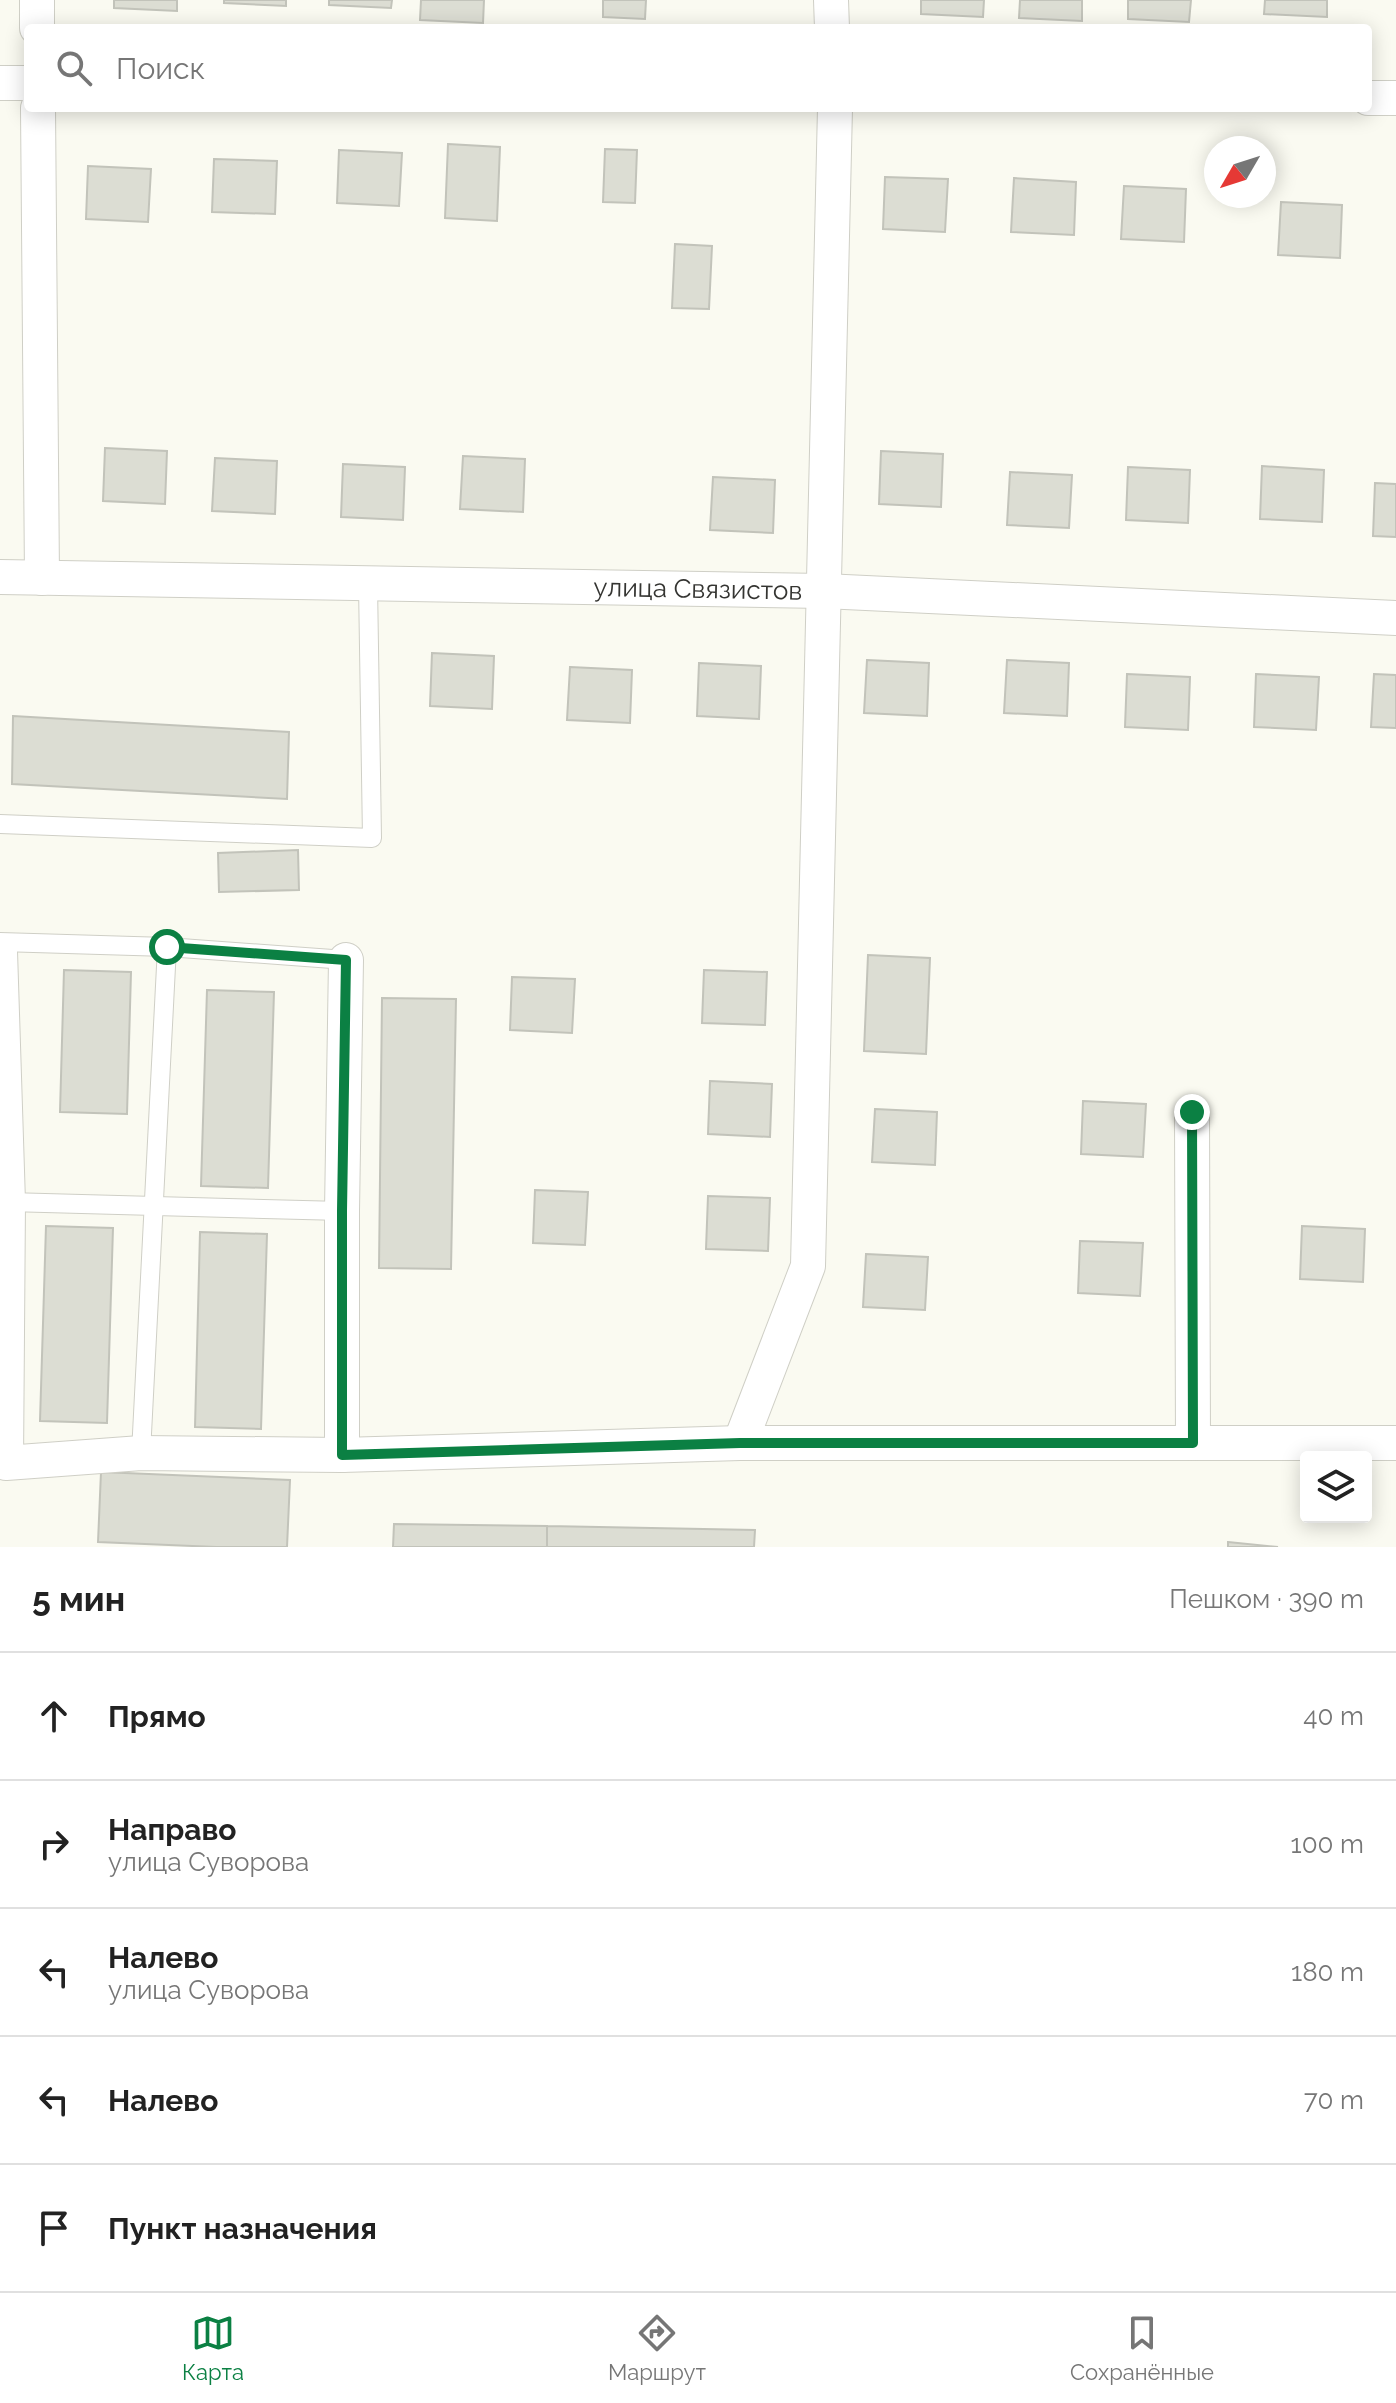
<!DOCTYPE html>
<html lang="ru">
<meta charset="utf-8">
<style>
body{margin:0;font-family:Raleway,sans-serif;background:#f2f2f2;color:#222}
.controls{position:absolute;right:24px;bottom:24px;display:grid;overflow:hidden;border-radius:8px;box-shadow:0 4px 20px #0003}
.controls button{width:72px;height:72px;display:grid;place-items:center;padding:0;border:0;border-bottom:2px solid #e0e0e0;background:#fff;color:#222;font:40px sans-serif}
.compass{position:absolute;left:1204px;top:136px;width:72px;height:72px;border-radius:50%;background:#fff;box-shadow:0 4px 20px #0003;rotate:231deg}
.stop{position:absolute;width:24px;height:24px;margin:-18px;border:6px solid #0b8043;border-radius:50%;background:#fff}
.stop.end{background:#0b8043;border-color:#fff;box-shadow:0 2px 8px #0008}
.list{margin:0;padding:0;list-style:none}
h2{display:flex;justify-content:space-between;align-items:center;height:104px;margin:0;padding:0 32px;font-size:34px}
h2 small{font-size:26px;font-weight:400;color:#767676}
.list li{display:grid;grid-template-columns:52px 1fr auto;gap:24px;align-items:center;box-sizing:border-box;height:128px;padding:0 32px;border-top:2px solid #e0e0e0}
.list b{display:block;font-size:30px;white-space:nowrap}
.list p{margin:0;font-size:26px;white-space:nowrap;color:#767676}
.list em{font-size:26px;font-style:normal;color:#767676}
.icon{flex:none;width:44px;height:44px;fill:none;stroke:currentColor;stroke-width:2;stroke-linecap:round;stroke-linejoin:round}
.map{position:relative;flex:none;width:1396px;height:1547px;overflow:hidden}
.search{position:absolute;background:#fff;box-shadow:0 4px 20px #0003;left:24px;right:24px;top:24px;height:88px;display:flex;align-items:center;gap:20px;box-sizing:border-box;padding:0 28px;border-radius:8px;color:#767676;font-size:30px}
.sheet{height:744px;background:#fff}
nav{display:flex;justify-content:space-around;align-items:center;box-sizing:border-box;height:112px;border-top:2px solid #e0e0e0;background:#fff;font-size:22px;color:#767676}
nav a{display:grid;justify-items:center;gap:4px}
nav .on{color:#0b8043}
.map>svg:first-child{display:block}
</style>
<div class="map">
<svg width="1396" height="1547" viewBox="0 0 1396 1547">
<rect width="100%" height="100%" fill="#fafaf1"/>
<!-- building -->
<path fill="#dcddd3" stroke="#c2c3ba" stroke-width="2" d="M114 0H177V11L114 8Z
M224 0H286V6L224 3Z
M329 0H392L391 8 329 5Z
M421 0H484L483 23 420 20Z
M603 0H646L645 19 603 17Z
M921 0H984L983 17 921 14Z
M1020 0H1082V21L1019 18Z
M1128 0H1191L1189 22 1128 19Z
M1265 0H1327V17L1264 14Z
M448 144 500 147 497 221 445 218Z
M605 149 637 150 635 203 603 202Z
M339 150 402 153 399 206 337 203Z
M214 159 277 161 275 214 212 212Z
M88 166 151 169 148 222 86 219Z
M885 177 948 179 945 232 883 229Z
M1014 178 1076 182 1074 235 1011 232Z
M1124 186 1186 189 1184 242 1121 239Z
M1281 202 1342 205 1340 258 1278 255Z
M675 244 712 246 709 309 672 308Z
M105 448 167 451 165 504 103 501Z
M881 451 943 454 941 507 879 504Z
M463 456 525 459 523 512 460 509Z
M215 458 277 461 275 514 212 511Z
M343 464 405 467 403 520 341 517Z
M1262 466 1324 470 1322 522 1260 519Z
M1128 467 1190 470 1188 523 1126 520Z
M1010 472 1072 475 1069 528 1007 525Z
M713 477 775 480 773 533 710 530Z
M1375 483 1396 484V537L1373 536Z
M432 653 494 656 492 709 430 706Z
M867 660 929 663 927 716 864 713Z
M1007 660 1069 663 1067 716 1004 713Z
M699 663 761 666 759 719 697 716Z
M570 667 632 670 630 723 567 720Z
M1127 674 1190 677 1188 730 1125 727Z
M1256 674 1319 677 1316 730 1254 727Z
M1374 674 1396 675V728L1371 727Z
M13 716 289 732 287 799 12 784Z
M298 850 299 890 219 892 218 853Z
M868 955 930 958 926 1054 864 1051Z
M64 970 131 972 127 1114 60 1112Z
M704 970 767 972 765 1025 702 1023Z
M512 977 575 979 572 1033 510 1030Z
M207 990 274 992 268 1188 201 1186Z
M382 998 456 999 451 1269 379 1268Z
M710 1081 772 1084 770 1137 708 1134Z
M1083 1101 1146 1104 1143 1157 1081 1154Z
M875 1109 937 1112 935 1165 872 1162Z
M535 1190 588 1192 585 1245 533 1243Z
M708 1196 770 1198 768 1251 706 1249Z
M46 1226 113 1228 107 1423 40 1421Z
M1302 1226 1365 1229 1363 1282 1300 1279Z
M200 1232 267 1234 261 1429 195 1427Z
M1080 1241 1143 1243 1140 1296 1078 1293Z
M866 1254 928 1257 925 1310 863 1307Z
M101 1472 290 1480 287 1547H216L98 1542Z
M394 1524 547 1526V1547H393Z
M547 1526 755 1530 754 1547H547Z
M1228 1542 1278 1547H1228Z"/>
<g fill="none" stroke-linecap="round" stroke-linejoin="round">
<defs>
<path id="lane" d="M0 824 372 838 368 584
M0 942 167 947 346 960
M8 1202 342 1211
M141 1453 167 947"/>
<g id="street">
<path d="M37 0V28"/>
<path d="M831 0 832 28"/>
<path d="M0 83H28"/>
<path d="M1368 98H1396"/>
<path d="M38 108 42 578"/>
<path id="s1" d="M0 577 824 591 1396 618"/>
<path d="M0 951 8 1202 6 1463 141 1453 342 1455"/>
<path d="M346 960 342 1211V1455L740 1443H1396"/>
<path d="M1192 1112 1193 1443"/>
<path d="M740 1443 808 1266 835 108"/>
</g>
</defs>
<!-- lane casing -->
<use href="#lane" stroke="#cfcfc6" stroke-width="20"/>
<!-- street casing -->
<use href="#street" stroke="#cfcfc6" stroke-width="36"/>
<!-- lane -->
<use href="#lane" stroke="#fff" stroke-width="18"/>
<!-- street -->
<use href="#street" stroke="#fff" stroke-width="34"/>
</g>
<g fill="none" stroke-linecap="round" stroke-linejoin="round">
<!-- route -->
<path stroke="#0b8043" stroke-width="10" d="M167 947 346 960 342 1211V1455L740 1443H1193L1192 1112"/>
</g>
<g text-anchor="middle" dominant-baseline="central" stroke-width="8" stroke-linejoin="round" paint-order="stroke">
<!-- street labels -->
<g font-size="26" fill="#353532" stroke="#fafaf1">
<text stroke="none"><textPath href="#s1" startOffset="698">улица Связистов</textPath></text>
</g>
</g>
</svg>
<div class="controls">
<button><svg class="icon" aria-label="layers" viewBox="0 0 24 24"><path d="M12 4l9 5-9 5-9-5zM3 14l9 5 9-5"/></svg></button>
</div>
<svg class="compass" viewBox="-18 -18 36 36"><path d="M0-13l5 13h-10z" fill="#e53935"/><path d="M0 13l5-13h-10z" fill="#767676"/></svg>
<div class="stop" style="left:167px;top:947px"></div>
<div class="stop end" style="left:1192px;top:1112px"></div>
<div class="search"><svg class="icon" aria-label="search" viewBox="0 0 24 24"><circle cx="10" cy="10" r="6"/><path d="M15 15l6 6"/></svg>Поиск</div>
</div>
<section class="sheet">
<h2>5 мин<small>Пешком · 390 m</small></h2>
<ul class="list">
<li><svg class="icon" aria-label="ahead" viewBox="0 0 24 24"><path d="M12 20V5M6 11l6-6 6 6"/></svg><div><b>Прямо</b></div><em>40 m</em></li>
<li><svg class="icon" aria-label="right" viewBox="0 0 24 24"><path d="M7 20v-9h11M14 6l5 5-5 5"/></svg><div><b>Направо</b><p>улица Суворова</p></div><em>100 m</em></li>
<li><svg class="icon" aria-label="left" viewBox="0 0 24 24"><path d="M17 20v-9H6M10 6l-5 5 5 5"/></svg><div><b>Налево</b><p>улица Суворова</p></div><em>180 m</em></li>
<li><svg class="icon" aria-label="left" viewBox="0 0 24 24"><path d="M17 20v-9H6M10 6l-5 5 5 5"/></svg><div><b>Налево</b></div><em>70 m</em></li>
<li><svg class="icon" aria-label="arrive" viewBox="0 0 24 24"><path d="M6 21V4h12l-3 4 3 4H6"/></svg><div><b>Пункт назначения</b></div></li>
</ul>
</section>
<nav>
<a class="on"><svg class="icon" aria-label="map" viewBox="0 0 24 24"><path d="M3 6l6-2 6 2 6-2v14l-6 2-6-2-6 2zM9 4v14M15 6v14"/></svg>Карта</a>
<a><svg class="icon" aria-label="directions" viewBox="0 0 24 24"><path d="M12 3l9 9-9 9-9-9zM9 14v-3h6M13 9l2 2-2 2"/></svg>Маршрут</a>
<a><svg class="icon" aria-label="saved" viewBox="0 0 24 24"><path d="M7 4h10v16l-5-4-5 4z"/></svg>Сохранённые</a>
</nav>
